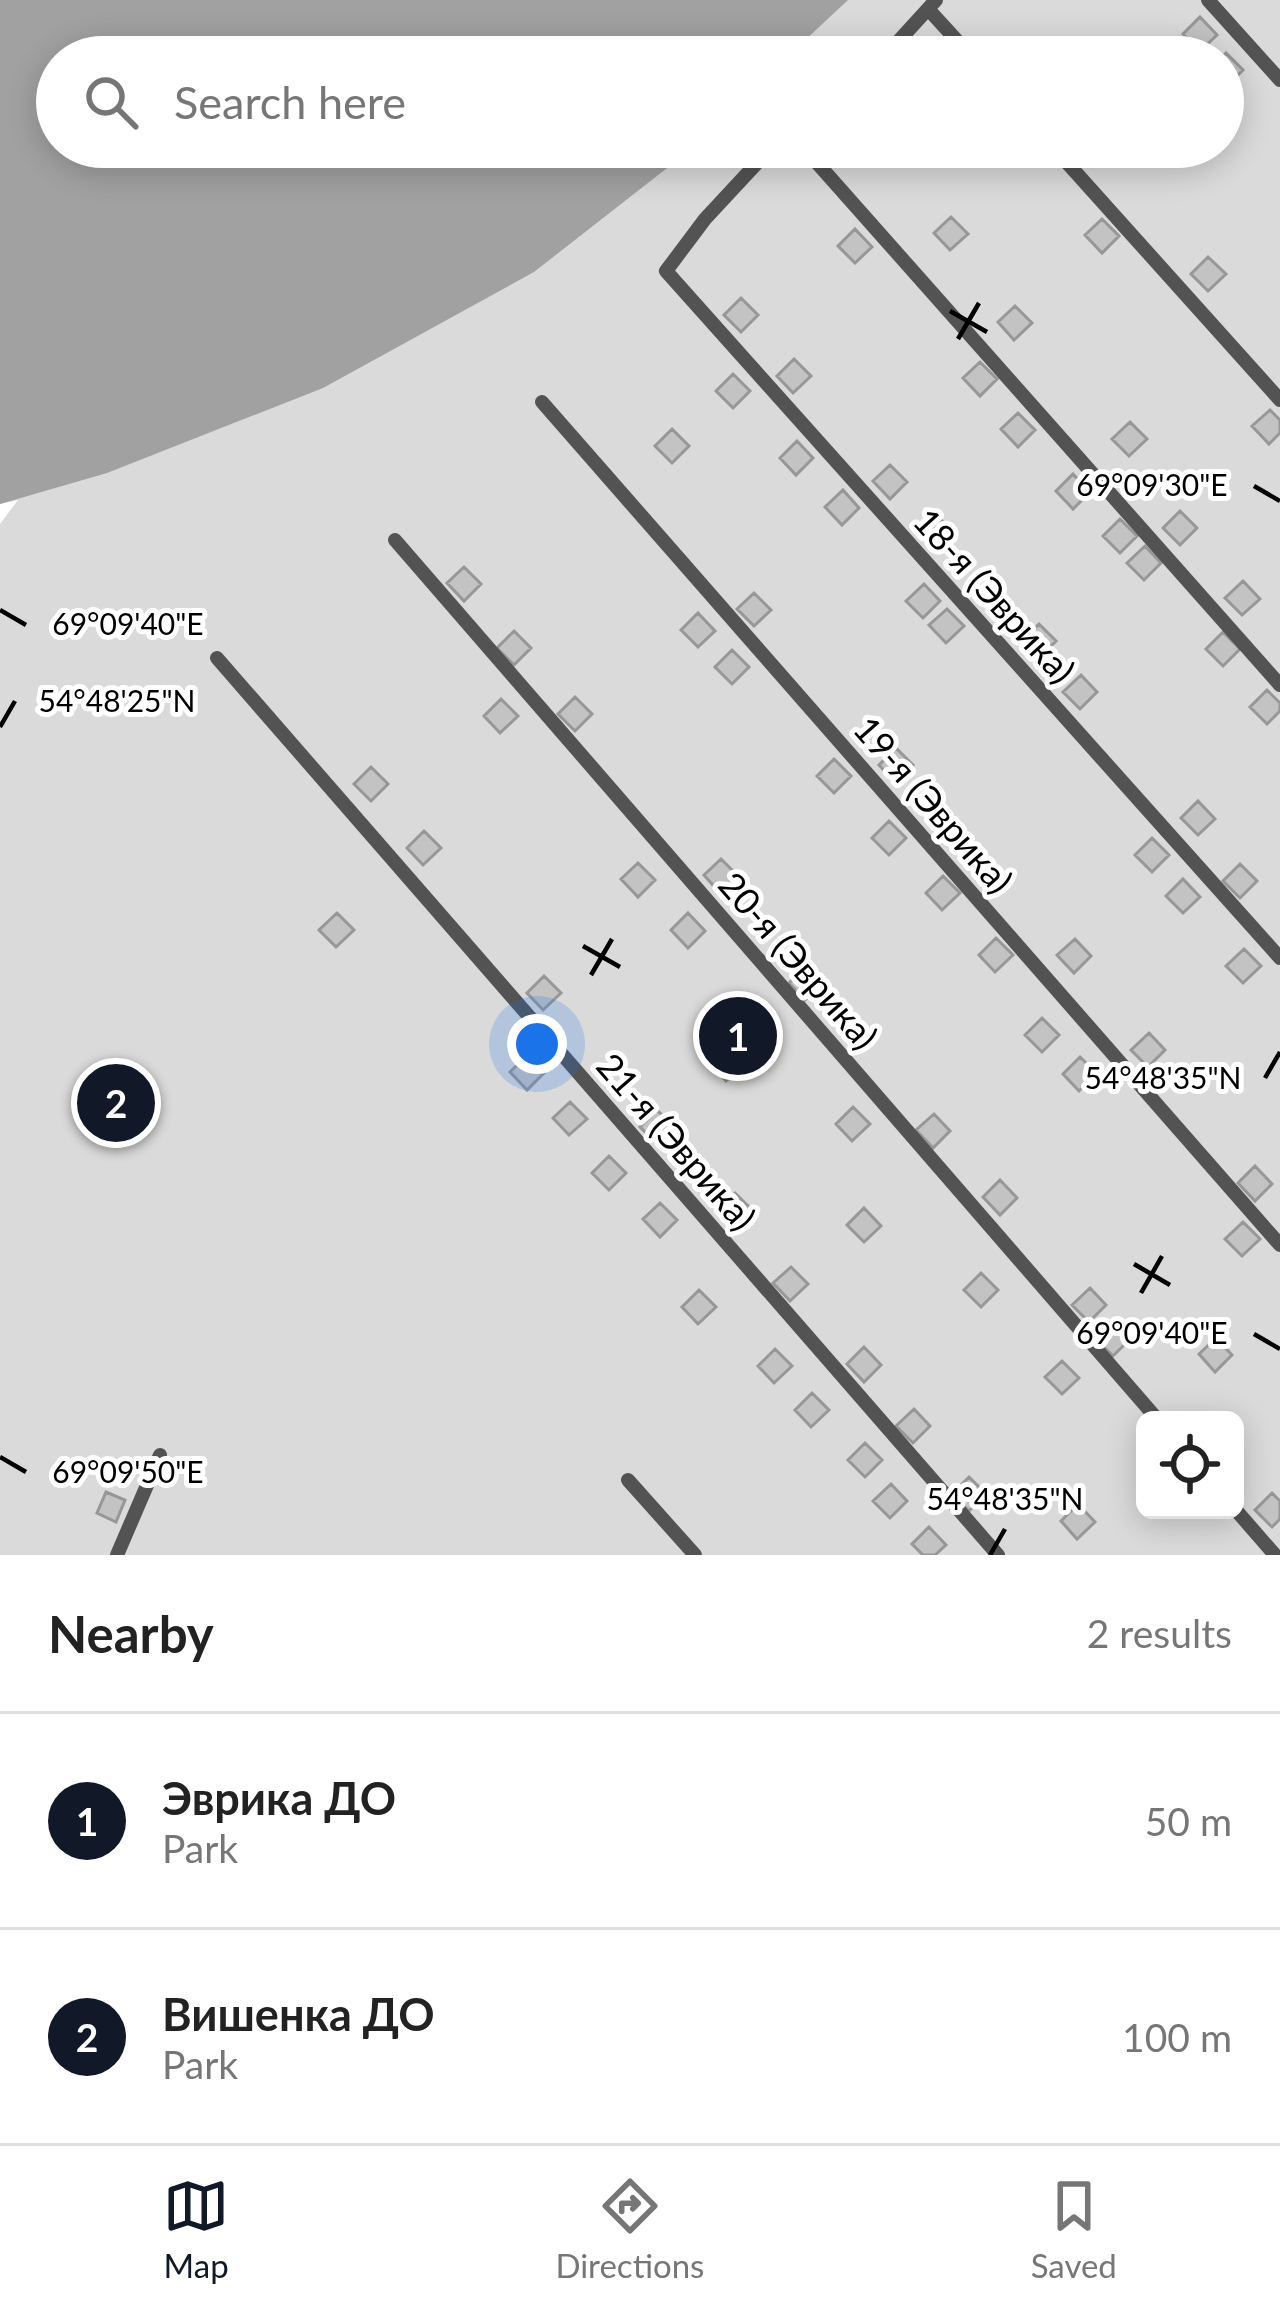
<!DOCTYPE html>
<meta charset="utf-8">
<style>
body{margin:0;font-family:Lato,sans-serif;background:#f2f2f2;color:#222}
.controls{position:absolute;right:36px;bottom:36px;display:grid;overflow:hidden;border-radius:18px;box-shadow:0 6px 30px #0003}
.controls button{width:108px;height:108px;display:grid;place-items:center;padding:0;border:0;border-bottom:3px solid #e0e0e0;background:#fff;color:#222;font:60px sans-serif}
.you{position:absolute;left:537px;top:1044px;width:42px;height:42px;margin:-30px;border:9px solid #fff;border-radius:50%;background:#1a73e8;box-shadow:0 0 0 18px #1a73e833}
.badge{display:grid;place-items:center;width:78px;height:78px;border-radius:50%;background:#111827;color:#fff;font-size:39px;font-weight:700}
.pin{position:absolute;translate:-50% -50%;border:6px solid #fff;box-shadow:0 3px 12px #0006}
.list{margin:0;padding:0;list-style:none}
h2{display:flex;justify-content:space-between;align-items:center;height:156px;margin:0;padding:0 48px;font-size:51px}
h2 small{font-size:39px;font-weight:400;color:#767676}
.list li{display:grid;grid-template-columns:78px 1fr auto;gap:36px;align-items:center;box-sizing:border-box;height:216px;padding:0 48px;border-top:3px solid #e0e0e0}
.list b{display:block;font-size:45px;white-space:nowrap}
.list p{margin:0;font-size:39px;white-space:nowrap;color:#767676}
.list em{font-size:39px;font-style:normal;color:#767676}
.icon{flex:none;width:66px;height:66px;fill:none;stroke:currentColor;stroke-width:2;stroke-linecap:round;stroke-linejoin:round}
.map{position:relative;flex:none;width:1280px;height:1555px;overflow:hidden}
.search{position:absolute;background:#fff;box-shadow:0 6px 30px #0003;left:36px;right:36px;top:36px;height:132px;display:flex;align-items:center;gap:30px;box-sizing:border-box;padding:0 42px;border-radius:66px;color:#767676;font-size:45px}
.sheet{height:588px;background:#fff}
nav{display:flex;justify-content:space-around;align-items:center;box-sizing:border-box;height:168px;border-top:3px solid #e0e0e0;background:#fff;font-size:33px;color:#767676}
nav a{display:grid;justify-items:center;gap:6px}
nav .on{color:#111827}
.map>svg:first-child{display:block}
</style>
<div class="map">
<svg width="1280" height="1555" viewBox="0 0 1280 1555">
<rect width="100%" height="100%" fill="#fff"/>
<!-- green -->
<path fill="#dadada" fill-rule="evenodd" d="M33 0 57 57V147H1223V57H349L392 0H1280V1555H0V524L18 500 0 504V7ZM1145 1420H1235V1510H1145Z"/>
<!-- water -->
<path fill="#a1a1a1" d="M0 0H848L787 57H57V147H694L534 272 323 388 107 473 0 504Z"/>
<!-- building -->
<path fill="#c3c3c3" stroke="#979797" stroke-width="3" d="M1200 17 1217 35 1200 51 1183 34Z
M1226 53 1243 70 1226 87 1223 84 1222 57Z
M951 217 968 234 950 250 934 233Z
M1102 219 1119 236 1102 253 1085 235Z
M855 229 872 247 855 263 838 246Z
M1208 257 1226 274 1208 291 1191 274Z
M741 298 758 315 741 332 724 315Z
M1015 306 1032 323 1014 340 998 322Z
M794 359 811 376 793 393 777 376Z
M980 362 997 379 980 396 963 378Z
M733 374 750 391 733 408 716 391Z
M1270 410 1280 420V433L1269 444 1252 426Z
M1018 413 1035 430 1018 447 1001 429Z
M1130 422 1147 439 1129 456 1112 439Z
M672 429 689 446 672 463 655 446Z
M797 441 813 458 796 475 780 458Z
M890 465 907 482 890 499 873 481Z
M1073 474 1090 492 1073 509 1056 491Z
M843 490 859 508 842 525 825 507Z
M1180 511 1197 528 1180 545 1163 528Z
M936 515 953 532 935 549 919 531Z
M1120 519 1137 536 1120 553 1103 536Z
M1145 546 1161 563 1144 580 1127 563Z
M464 567 481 584 464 601 447 583Z
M1243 581 1260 599 1242 615 1225 598Z
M924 584 940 601 923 618 906 601Z
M754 593 771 610 754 626 737 609Z
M947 609 964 626 946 643 929 625Z
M698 613 715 631 698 647 681 630Z
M1039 624 1056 641 1039 658 1022 641Z
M514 631 531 648 514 665 497 648Z
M1223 632 1240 649 1223 666 1206 649Z
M732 650 749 667 732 684 715 667Z
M1081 675 1097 692 1080 709 1063 692Z
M1267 690 1280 703V711L1267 724 1250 707Z
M575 697 592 714 575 731 558 714Z
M501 699 518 716 500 733 484 716Z
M896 748 913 765 895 782 879 765Z
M834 759 851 776 834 793 817 776Z
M371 767 388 784 371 801 354 784Z
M1198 801 1215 819 1198 835 1181 818Z
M889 821 906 838 889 855 872 838Z
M424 831 441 848 423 865 407 848Z
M1152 838 1169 855 1152 872 1135 855Z
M721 859 738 876 720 893 704 875Z
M638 863 655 880 638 897 621 879Z
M1240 864 1257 881 1240 898 1223 881Z
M943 876 960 893 942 910 926 893Z
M1183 879 1200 897 1183 913 1166 896Z
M337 913 354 930 336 947 319 930Z
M688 913 705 931 688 948 671 930Z
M996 938 1013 955 995 972 979 955Z
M1075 939 1091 956 1074 973 1057 955Z
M1244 949 1261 966 1243 983 1226 966Z
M806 966 823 983 805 1000 789 983Z
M544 976 561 993 543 1010 527 993Z
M1042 1018 1059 1035 1042 1052 1025 1035Z
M1149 1033 1165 1050 1148 1067 1131 1050Z
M727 1047 744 1065 726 1081 710 1064Z
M527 1055 544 1073 527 1090 510 1072Z
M1080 1057 1097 1074 1079 1091 1063 1074Z
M570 1102 587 1119 569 1135 553 1118Z
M853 1107 870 1124 852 1141 836 1124Z
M657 1110 674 1127 657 1144 640 1127Z
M934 1114 950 1131 933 1148 916 1130Z
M609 1156 626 1173 609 1190 592 1173Z
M1255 1166 1272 1184 1255 1201 1238 1183Z
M1000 1180 1017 1198 1000 1215 983 1197Z
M735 1193 752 1210 735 1227 718 1210Z
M660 1203 677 1220 660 1237 643 1219Z
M864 1208 881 1226 864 1242 847 1225Z
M1243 1222 1260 1239 1242 1256 1225 1239Z
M791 1267 808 1284 790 1301 773 1283Z
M981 1273 998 1290 981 1307 964 1290Z
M1090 1288 1106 1305 1089 1322 1072 1305Z
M699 1290 716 1307 698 1324 682 1307Z
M1114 1322 1130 1339 1113 1356 1096 1339Z
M1216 1338 1232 1355 1215 1372 1199 1354Z
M864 1347 881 1365 864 1382 847 1364Z
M775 1349 792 1366 774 1383 758 1366Z
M1062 1361 1079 1378 1062 1394 1045 1377Z
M812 1393 829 1410 811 1427 795 1410Z
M914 1409 930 1426 913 1443 896 1426Z
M865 1443 882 1460 865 1477 848 1460Z
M969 1477 986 1494 969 1511 952 1494Z
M891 1484 907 1501 890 1518 873 1501Z
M106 1492 125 1500 116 1522 97 1513Z
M1272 1493 1280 1501V1519L1272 1527 1255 1510Z
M1078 1504 1095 1522 1077 1539 1061 1521Z
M929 1527 946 1545 935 1555H923L912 1544Z"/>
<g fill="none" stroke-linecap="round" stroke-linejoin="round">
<!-- lane -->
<path stroke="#535353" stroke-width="14" d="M1208 0 1280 80
M929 10 972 57
M884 57 936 0
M772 147 705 219 666 271 1280 958
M803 147 1280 685
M1053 147 1280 400
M542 402 1280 1245
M395 540 1158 1420
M217 658 998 1555
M628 1480 695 1555
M1235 1509 1275 1555
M117 1555 160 1455"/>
</g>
<!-- ticks -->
<path fill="none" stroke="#000" stroke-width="4.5" d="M950 311 987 332M958 339 979 303M1254 486 1280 501M0 610 26 625M0 727 15 701M583 946 620 967M591 975 612 939M1265 1078 1280 1052M1134 1264 1170 1285M1141 1293 1162 1256M1254 1334 1280 1349M0 1457 26 1472M990 1555 1005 1529"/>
<g text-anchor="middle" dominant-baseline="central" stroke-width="10" stroke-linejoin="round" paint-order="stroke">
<!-- street labels -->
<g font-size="36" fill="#000" stroke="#fff">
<text transform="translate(995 595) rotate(48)">18-я (Эврика)</text>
<text transform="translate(934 804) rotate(49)">19-я (Эврика)</text>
<text transform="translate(799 960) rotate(49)">20-я (Эврика)</text>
<text transform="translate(677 1141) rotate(49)">21-я (Эврика)</text>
</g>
</g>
<g font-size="30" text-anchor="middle" fill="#000" stroke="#fff" stroke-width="10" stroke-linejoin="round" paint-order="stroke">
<text x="1152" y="496">69°09'30"E</text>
<text x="128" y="635">69°09'40"E</text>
<text x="117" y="712">54°48'25"N</text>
<text x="1163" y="1089">54°48'35"N</text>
<text x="1152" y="1344">69°09'40"E</text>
<text x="128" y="1483">69°09'50"E</text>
<text x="1005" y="1510">54°48'35"N</text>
</g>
</svg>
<div class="controls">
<button><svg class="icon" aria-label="locate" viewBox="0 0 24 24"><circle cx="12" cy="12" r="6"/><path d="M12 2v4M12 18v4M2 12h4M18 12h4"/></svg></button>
</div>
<div class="you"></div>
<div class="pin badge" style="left:738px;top:1036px">1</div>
<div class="pin badge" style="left:116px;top:1103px">2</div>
<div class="search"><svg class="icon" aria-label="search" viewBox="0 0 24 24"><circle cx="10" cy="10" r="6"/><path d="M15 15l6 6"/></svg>Search here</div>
</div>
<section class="sheet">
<h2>Nearby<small>2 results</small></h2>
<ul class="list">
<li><span class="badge">1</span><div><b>Эврика ДО</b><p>Park</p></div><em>50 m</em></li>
<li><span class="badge">2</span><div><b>Вишенка ДО</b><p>Park</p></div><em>100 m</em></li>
</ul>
</section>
<nav>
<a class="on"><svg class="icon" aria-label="map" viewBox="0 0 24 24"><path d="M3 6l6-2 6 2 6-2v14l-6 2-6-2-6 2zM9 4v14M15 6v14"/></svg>Map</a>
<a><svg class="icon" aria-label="directions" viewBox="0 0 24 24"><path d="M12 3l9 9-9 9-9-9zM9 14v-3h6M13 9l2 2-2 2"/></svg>Directions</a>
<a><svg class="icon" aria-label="saved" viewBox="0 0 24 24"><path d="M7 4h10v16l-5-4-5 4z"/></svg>Saved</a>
</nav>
